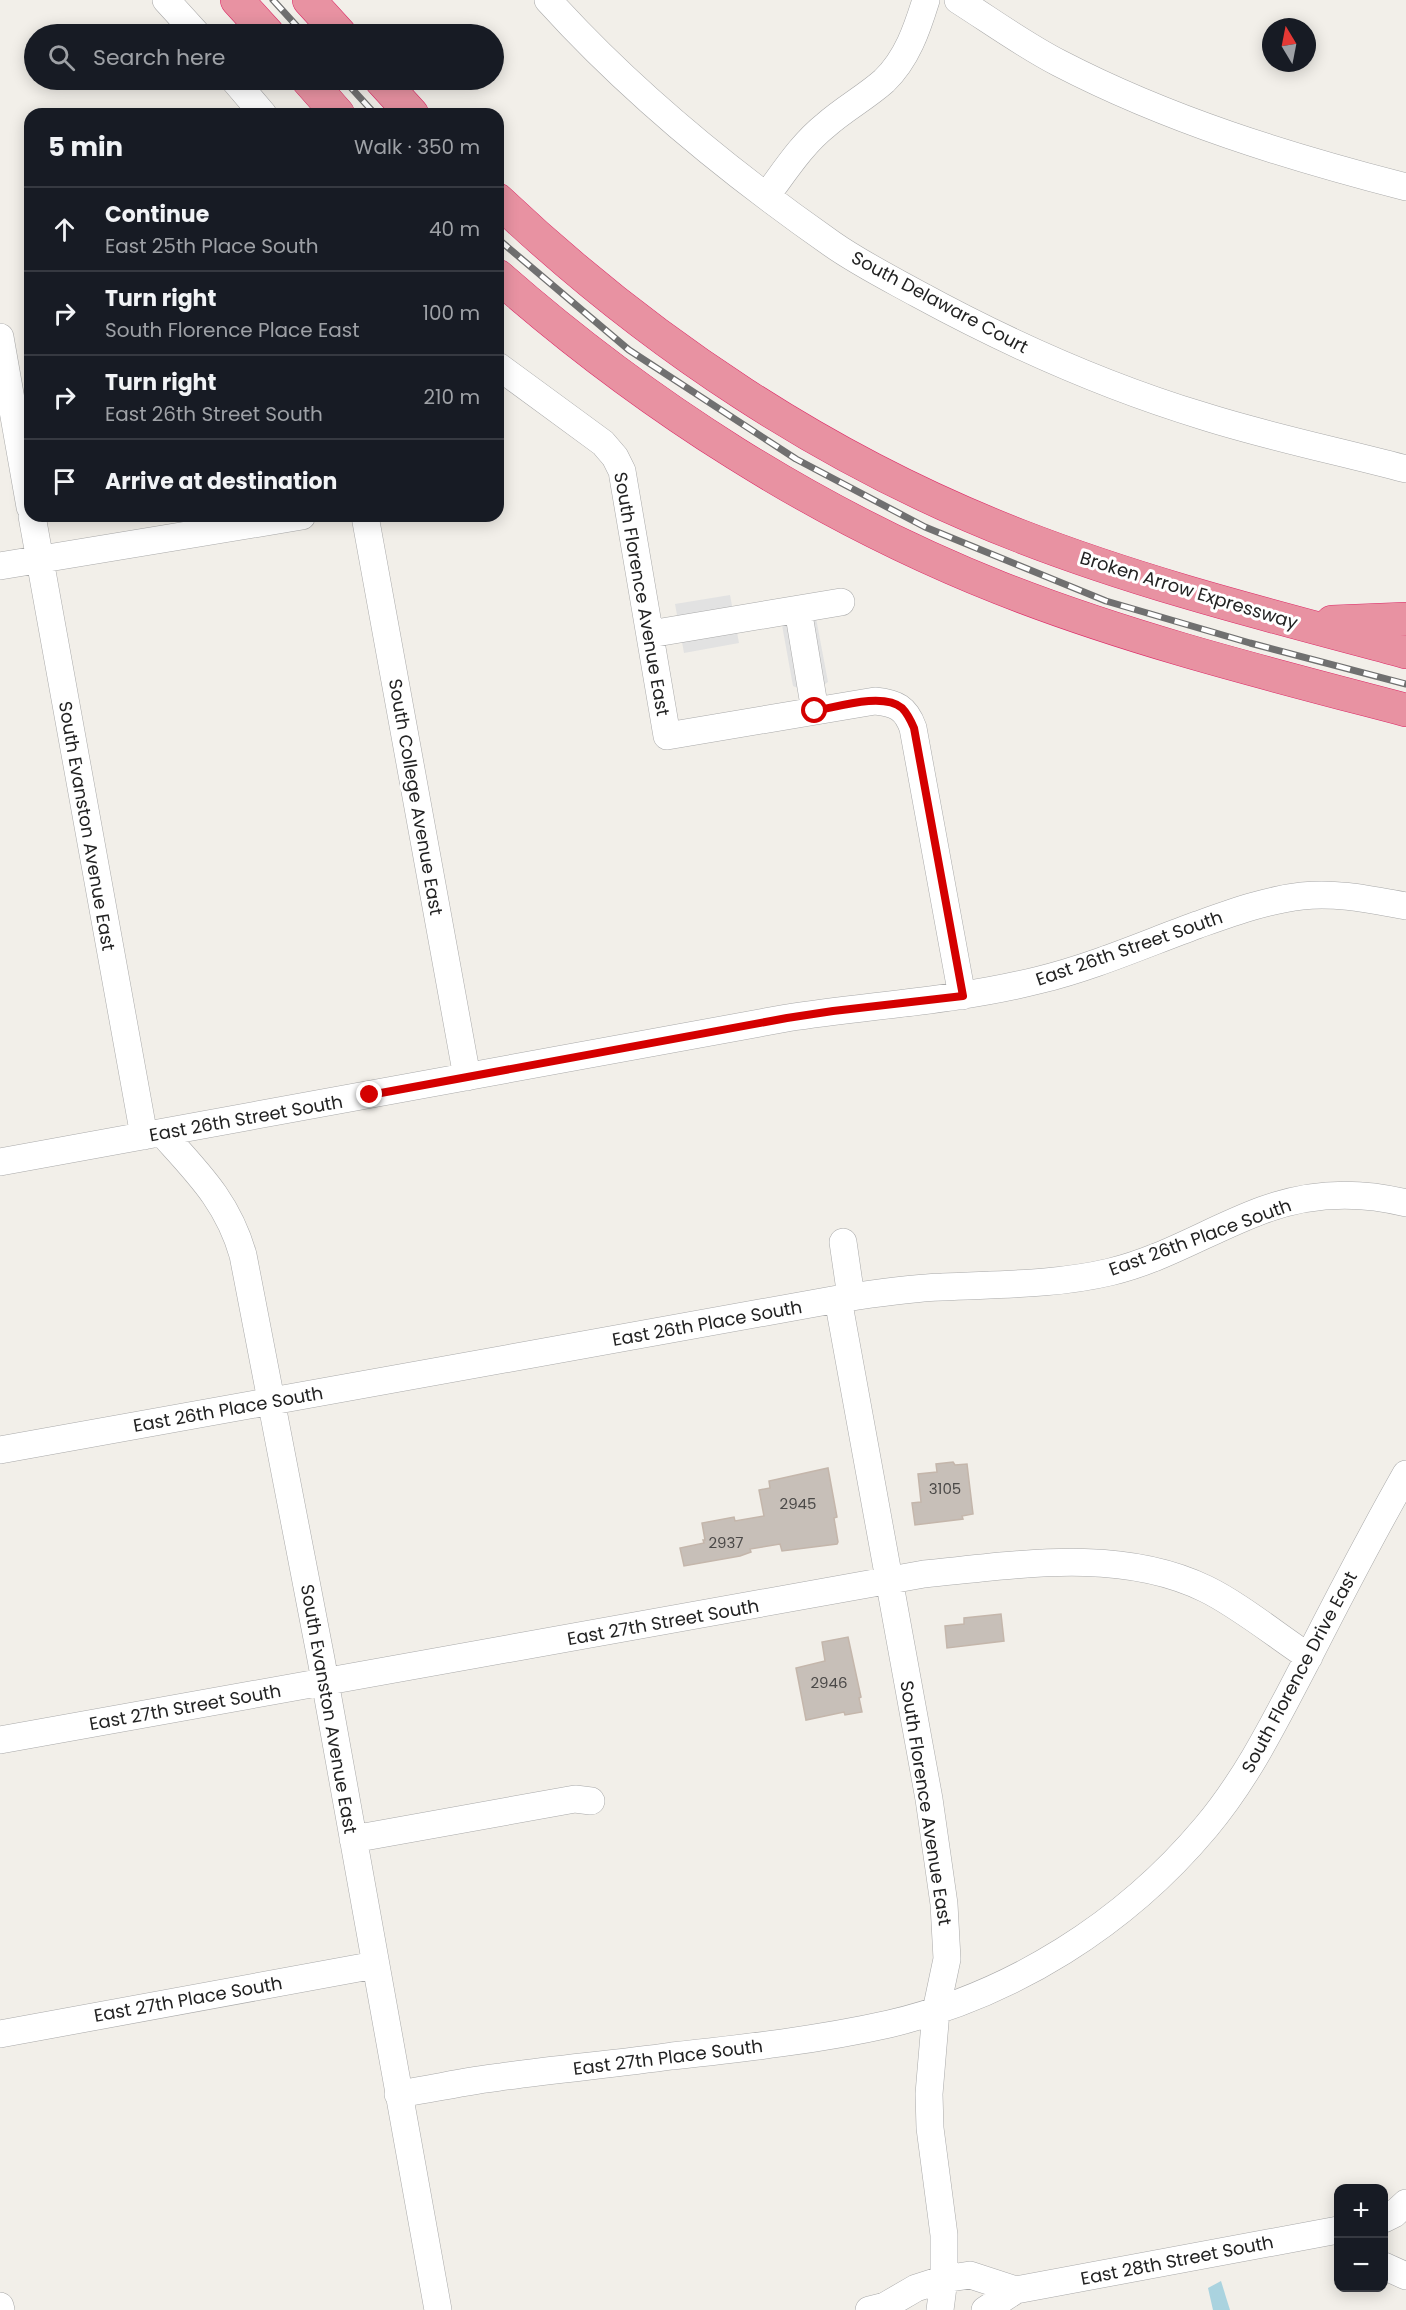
<!DOCTYPE html>
<meta charset="utf-8">
<style>
body{margin:0;font-family:Poppins,sans-serif;background:#242831;color:#f1f3f6}
.controls{position:absolute;right:18px;bottom:18px;display:grid;overflow:hidden;border-radius:12px;box-shadow:0 3px 15px #0003}
.controls button{width:54px;height:54px;display:grid;place-items:center;padding:0;border:0;border-bottom:2px solid #363941;background:#171b24;color:#f1f3f6;font:30px sans-serif}
.compass{position:absolute;left:1262px;top:18px;width:54px;height:54px;border-radius:50%;background:#171b24;box-shadow:0 3px 15px #0003;rotate:350deg}
.stop{position:absolute;width:18px;height:18px;margin:-14px;border:4px solid #d40000;border-radius:50%;background:#fff}
.stop.end{background:#d40000;border-color:#fff;box-shadow:0 2px 6px #0008}
.list{margin:0;padding:0;list-style:none}
h2{display:flex;justify-content:space-between;align-items:center;height:78px;margin:0;padding:0 24px;font-size:26px}
h2 small{font-size:20px;font-weight:400;color:#9ea1a6}
.list li{display:grid;grid-template-columns:39px 1fr auto;gap:18px;align-items:center;box-sizing:border-box;height:84px;padding:0 24px;border-top:2px solid #363941}
.list b{display:block;font-size:22px;white-space:nowrap}
.list p{margin:0;font-size:20px;white-space:nowrap;color:#9ea1a6}
.list em{font-size:20px;font-style:normal;color:#9ea1a6}
.icon{flex:none;width:33px;height:33px;fill:none;stroke:currentColor;stroke-width:2;stroke-linecap:round;stroke-linejoin:round}
.map{position:relative;flex:none;width:1406px;height:2310px;overflow:hidden}
.search{position:absolute;background:#171b24;box-shadow:0 3px 15px #0003;left:24px;top:24px;width:480px;height:66px;display:flex;align-items:center;gap:15px;box-sizing:border-box;padding:0 21px;border-radius:33px;color:#9ea1a6;font-size:22px}
.panel{position:absolute;background:#171b24;box-shadow:0 3px 15px #0003;left:24px;top:108px;width:480px;height:414px;border-radius:18px}
.map>svg:first-child{display:block}
</style>
<div class="map">
<svg width="1406" height="2310" viewBox="0 0 1406 2310">
<rect width="100%" height="100%" fill="#f2efe9"/>
<!-- parking -->
<path fill="#e2e2e2" d="M730 595 739 643 684 653 675 604Z
M816 618 828 682 822 686 800 689 793 686 782 625Z"/>
<!-- water -->
<path fill="#aad3df" d="M1221 2281 1230 2310H1213L1208 2288Z"/>
<!-- building -->
<path fill="#c7bfb8" stroke="#c4b6ab" stroke-width="1.5" d="M953 1462 955 1465 967 1464 973 1514 962 1516 963 1519 915 1525 912 1503 921 1502 918 1474 937 1472 936 1464Z
M828 1468 837 1517 834 1518 838 1542 837 1544 782 1551 780 1544 750 1549 751 1552 740 1556 684 1566 680 1548 704 1543 703 1540H705L702 1523 734 1517 735 1521 764 1516 759 1490 770 1488 769 1481Z
M1001 1614 1004 1641 947 1648 945 1626 964 1624V1618Z
M848 1637 861 1697 859 1698 862 1712 845 1715 844 1712 806 1720 796 1668 825 1661 822 1642Z"/>
<g fill="none" stroke-linecap="round" stroke-linejoin="round">
<defs>
<path id="minor" d="M166 0 197 34
M548 0C632 93 729 172 832 244 859 263 889 278 918 294 1008 343 1104 386 1203 416 1269 437 1338 451 1406 469
M958 0C991 21 1024 45 1059 63 1169 120 1286 156 1406 187
M234 80 263 114
M767 195C785 171 802 144 826 125 844 109 866 97 884 81 907 59 917 29 926 0
M0 337 30 507
M498 366 603 443 615 457 622 471 667 736 875 701C896 703 906 708 913 728L962 996
M32 516 144 1136
M365 516 467 1077
M0 566 302 516
M798 609 815 711
M650 634 841 602
M162 1133C198 1173 228 1202 243 1255L321 1659 438 2310
M0 1162 787 1018C871 1005 956 1001 1039 980 1093 967 1145 944 1197 925 1231 913 1266 900 1302 896 1337 892 1372 900 1406 906
M843 1242 851 1297
M838 1299 929 1799 944 1904 947 1959 936 2011 929 2094 930 2128 944 2235V2279L940 2310
M0 1450 838 1299C873 1294 907 1288 942 1287 998 1284 1055 1285 1110 1272 1165 1259 1211 1229 1263 1210 1309 1193 1358 1191 1406 1203
M0 1740 924 1574C1016 1565 1120 1547 1206 1589 1239 1605 1277 1636 1309 1657
M353 1839 575 1799 591 1801
M0 2034 375 1965
M398 2094C432 2089 466 2081 500 2077 557 2069 615 2064 672 2056 745 2048 818 2040 889 2024 1012 1995 1125 1924 1206 1827 1248 1777 1276 1719 1306 1662 1338 1599 1371 1536 1406 1474
M1384 2219 1394 2214 1406 2203
M1384 2266 1406 2276
M0 2306 1 2310
M869 2310 885 2306 916 2288 944 2279 970 2275 1016 2290
M985 2310 1016 2290 1338 2230"/>
<path id="highway" d="M237 0 268 34
M309 0 340 34
M308 80 338 114
M381 80 412 114
M498 200C649 343 826 461 1020 536 1146 585 1276 617 1406 652
M498 276C646 406 816 515 1000 588 1132 640 1269 674 1406 710
M1332 622 1406 619"/>
</defs>
<!-- minor casing -->
<use href="#minor" stroke="#a9a9a9" stroke-width="28"/>
<!-- highway casing -->
<use href="#highway" stroke="#dc2a67" stroke-width="34"/>
<!-- minor -->
<use href="#minor" stroke="#fff" stroke-width="27"/>
<!-- highway -->
<use href="#highway" stroke="#e892a2" stroke-width="33"/>
<defs>
<path id="rail" d="M273 0 304 34
M344 80 375 114
M498 239 629 350 796 459 925 527 1106 601 1250 643 1406 684"/>
</defs>
<!-- rail casing -->
<use href="#rail" stroke="#707070" stroke-width="7"/>
<!-- rail -->
<use href="#rail" stroke="#fff" stroke-width="4.5" stroke-dasharray="14" stroke-linecap="butt"/>
</g>
<g fill="none" stroke-linecap="round" stroke-linejoin="round">
<!-- route -->
<path stroke="#d40000" stroke-width="8" d="M370 1095 787 1018 833 1011 963 996 914 728C911 721 908 714 902 708 883 692 837 707 815 711"/>
</g>
<g text-anchor="middle" dominant-baseline="central" stroke-width="6" stroke-linejoin="round" paint-order="stroke">
<!-- number labels -->
<g font-size="15" fill="#4b4948">
<text x="945" y="1488">3105</text>
<text x="798" y="1503">2945</text>
<text x="726" y="1542">2937</text>
<text x="829" y="1682">2946</text>
</g>
<!-- street labels -->
<g font-size="18" fill="#222" stroke="#fff">
<text transform="translate(940 302) rotate(28)">South Delaware Court</text>
<text transform="translate(1189 590) rotate(17)">Broken Arrow Expressway</text>
<text transform="translate(642 594) rotate(80)">South Florence Avenue East</text>
<text transform="translate(416 797) rotate(80)">South College Avenue East</text>
<text transform="translate(87 826) rotate(80)">South Evanston Avenue East</text>
<text transform="translate(1129 948) rotate(-19)">East 26th Street South</text>
<text transform="translate(246 1118) rotate(-10)">East 26th Street South</text>
<text transform="translate(1200 1237) rotate(-20)">East 26th Place South</text>
<text transform="translate(707 1323) rotate(-10)">East 26th Place South</text>
<text transform="translate(228 1409) rotate(-10)">East 26th Place South</text>
<text transform="translate(663 1622) rotate(-10)">East 27th Street South</text>
<text transform="translate(1299 1672) rotate(-62)">South Florence Drive East</text>
<text transform="translate(185 1707) rotate(-10)">East 27th Street South</text>
<text transform="translate(329 1709) rotate(80)">South Evanston Avenue East</text>
<text transform="translate(926 1803) rotate(81)">South Florence Avenue East</text>
<text transform="translate(188 1999) rotate(-10)">East 27th Place South</text>
<text transform="translate(668 2057) rotate(-7)">East 27th Place South</text>
<text transform="translate(1177 2260) rotate(-11)">East 28th Street South</text>
</g>
</g>
</svg>
<div class="controls">
<button>+</button>
<button>−</button>
</div>
<svg class="compass" viewBox="-18 -18 36 36"><path d="M0-13l5 13h-10z" fill="#e53935"/><path d="M0 13l5-13h-10z" fill="#9ea1a6"/></svg>
<div class="stop" style="left:815px;top:711px"></div>
<div class="stop end" style="left:370px;top:1095px"></div>
<div class="search"><svg class="icon" aria-label="search" viewBox="0 0 24 24"><circle cx="10" cy="10" r="6"/><path d="M15 15l6 6"/></svg>Search here</div>
<section class="panel">
<h2>5 min<small>Walk · 350 m</small></h2>
<ul class="list">
<li><svg class="icon" aria-label="ahead" viewBox="0 0 24 24"><path d="M12 20V5M6 11l6-6 6 6"/></svg><div><b>Continue</b><p>East 25th Place South</p></div><em>40 m</em></li>
<li><svg class="icon" aria-label="right" viewBox="0 0 24 24"><path d="M7 20v-9h11M14 6l5 5-5 5"/></svg><div><b>Turn right</b><p>South Florence Place East</p></div><em>100 m</em></li>
<li><svg class="icon" aria-label="right" viewBox="0 0 24 24"><path d="M7 20v-9h11M14 6l5 5-5 5"/></svg><div><b>Turn right</b><p>East 26th Street South</p></div><em>210 m</em></li>
<li><svg class="icon" aria-label="arrive" viewBox="0 0 24 24"><path d="M6 21V4h12l-3 4 3 4H6"/></svg><div><b>Arrive at destination</b></div></li>
</ul>
</section>
</div>
